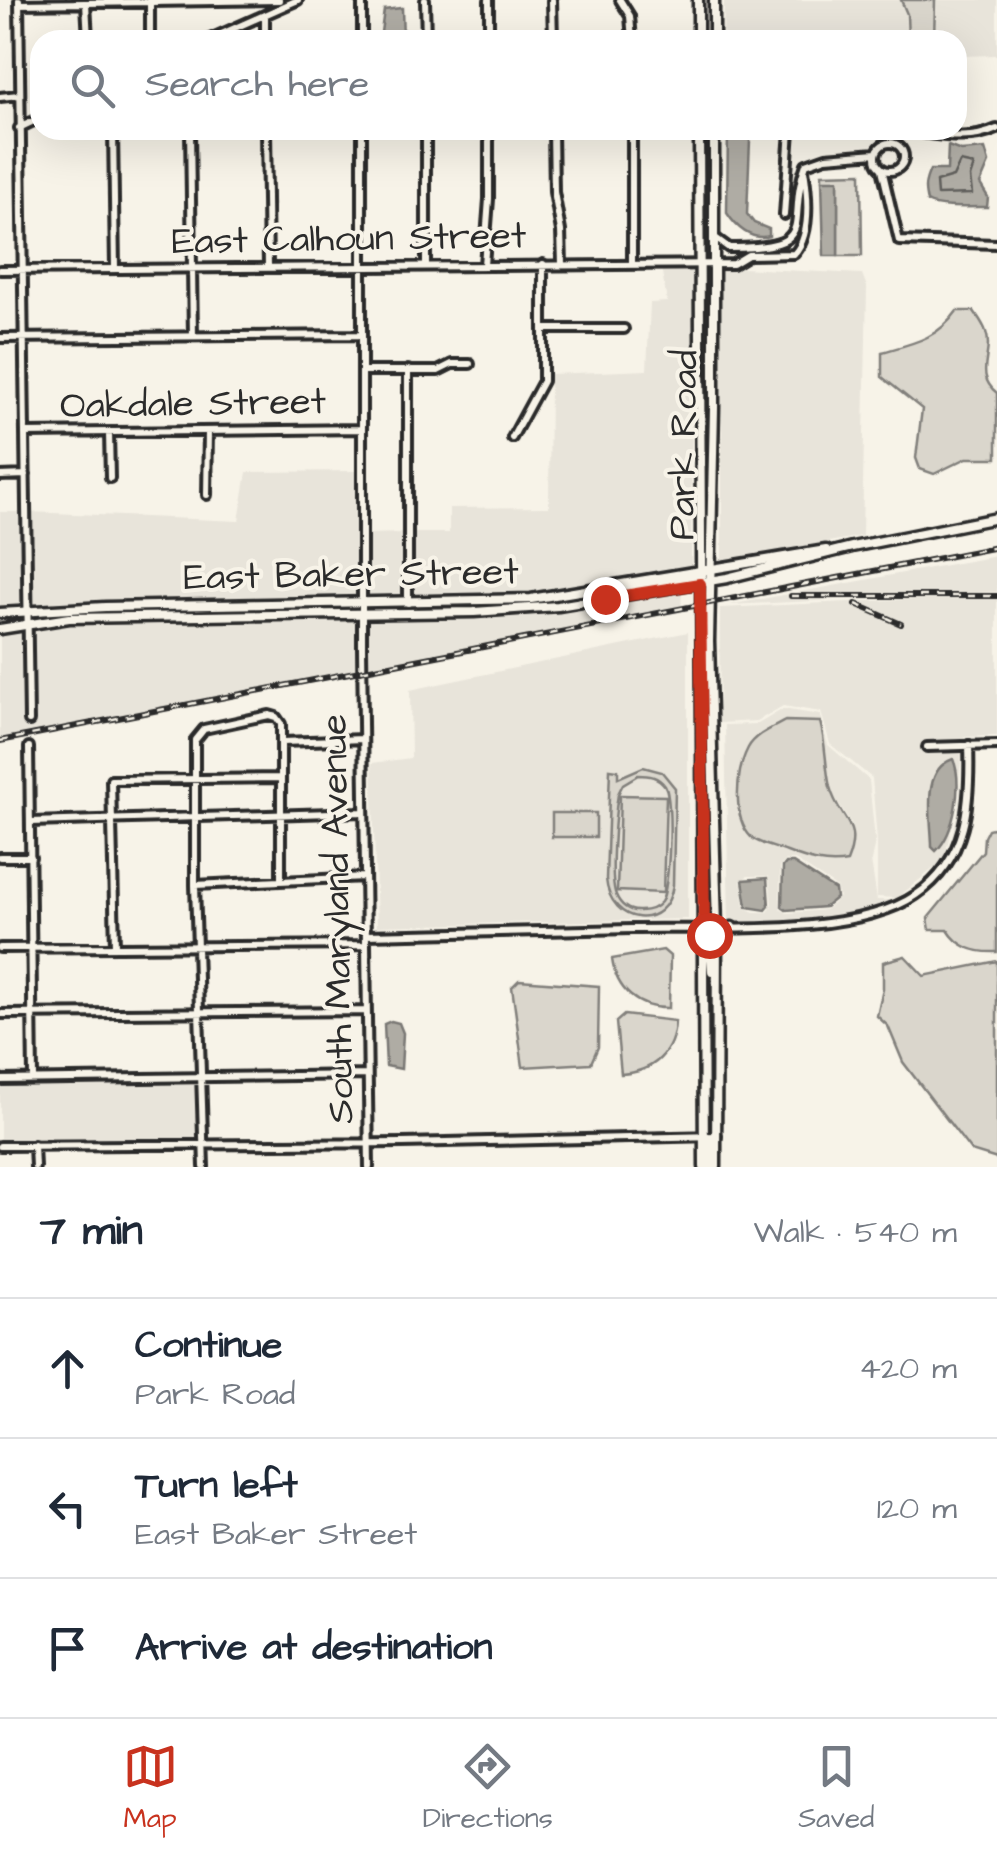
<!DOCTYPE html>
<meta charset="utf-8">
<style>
body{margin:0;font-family:"Architects Daughter",sans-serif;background:#f2f2f3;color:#1f2937}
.stop{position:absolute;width:30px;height:30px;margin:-22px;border:8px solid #c8321e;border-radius:50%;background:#fff}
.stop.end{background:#c8321e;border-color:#fff;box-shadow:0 2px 10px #0008}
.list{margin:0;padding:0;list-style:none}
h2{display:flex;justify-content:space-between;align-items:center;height:130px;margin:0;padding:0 40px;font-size:42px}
h2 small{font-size:32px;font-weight:400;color:#747a83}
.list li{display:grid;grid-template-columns:65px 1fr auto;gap:30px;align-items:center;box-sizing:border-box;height:140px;padding:0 40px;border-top:2px solid #e0e1e3}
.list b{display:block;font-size:38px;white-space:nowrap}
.list p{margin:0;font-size:32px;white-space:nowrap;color:#747a83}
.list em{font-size:32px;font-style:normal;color:#747a83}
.icon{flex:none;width:55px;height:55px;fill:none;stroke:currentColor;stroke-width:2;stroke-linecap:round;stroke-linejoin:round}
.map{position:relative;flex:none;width:997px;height:1167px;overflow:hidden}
.search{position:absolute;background:#fff;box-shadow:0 10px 40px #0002;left:30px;right:30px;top:30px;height:110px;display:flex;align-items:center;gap:25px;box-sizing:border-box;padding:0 35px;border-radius:30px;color:#747a83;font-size:38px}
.sheet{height:550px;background:#fff}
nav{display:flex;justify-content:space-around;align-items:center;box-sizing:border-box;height:140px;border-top:2px solid #e0e1e3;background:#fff;font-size:28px;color:#747a83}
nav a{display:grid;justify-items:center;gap:5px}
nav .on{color:#c8321e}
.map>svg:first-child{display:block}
</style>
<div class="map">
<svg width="997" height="1167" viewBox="0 0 997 1167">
<rect width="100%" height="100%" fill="#f7f3e8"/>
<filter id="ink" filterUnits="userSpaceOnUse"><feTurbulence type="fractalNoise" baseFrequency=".01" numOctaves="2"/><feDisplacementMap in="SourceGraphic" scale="20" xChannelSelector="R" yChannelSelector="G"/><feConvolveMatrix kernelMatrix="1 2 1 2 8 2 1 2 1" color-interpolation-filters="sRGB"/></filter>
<g filter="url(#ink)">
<!-- built -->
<path fill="#e8e4da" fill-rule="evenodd" d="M724 0H997V55L957 56V40H723Z
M661 266 693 267 691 568 556 593 411 599V533H449V508L549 507 550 374 647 370 650 303 667 302Z
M722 267 862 274 867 287 862 536 722 561Z
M359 471 361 600 30 607 29 512 239 521 247 472Z
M0 512H23L24 607 0 609Z
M405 533V600H367L366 534Z
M997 556V592L729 605 952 564Z
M613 590 588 599 508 608 366 610V607L531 602Z
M682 590 681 612 365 672V617L535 612Z
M997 595V736L964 737 955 811 944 860 897 898 877 897V841L872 778 830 744 821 712 783 706 757 721 719 723 720 608Z
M359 617 360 674 0 743V632L24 626 26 723 31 724 30 625 69 621Z
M688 632V919L377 926 372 763 411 758 410 690Z
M783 709 820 715 828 745 869 780 875 841 871 861 877 900H898L946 861 958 812 966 740 997 739V745H968L966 813 958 845 940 875 914 898 861 917 778 929 735 928 733 923 729 925 725 725 758 724ZM785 721 820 722 830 789 852 825 817 863 785 851 761 734ZM795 860 836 887 839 897 833 904 825 910 787 913 780 909V867L786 860ZM748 876H769L772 906 768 912H754L745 908 741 880Z
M203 1076 204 1142 0 1146V1080Z"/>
<!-- green -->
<path fill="#dad6cc" stroke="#82807c" stroke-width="2.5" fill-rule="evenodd" d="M901 0H935L934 40H908L907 14Z
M861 173 862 256H838V181L822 180V174Z
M957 311H974C978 317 984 325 986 332 994 354 973 374 997 393V458H967L934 474 920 469 916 458 922 409 882 377V352C914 343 937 339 957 311Z
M785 721 820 722C826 743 825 766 830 787 839 821 863 822 847 862 826 866 807 860 787 852 775 847 760 845 751 837 732 818 736 771 748 748 755 735 772 728 785 721Z
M643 767 662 772 675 788 673 885C667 932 610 926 606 879L610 769 618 770V778ZM638 775C649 775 658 776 665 786 673 799 670 890 661 902 656 908 648 911 640 911 629 912 620 905 616 895 609 879 615 813 618 794L623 784Z
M620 795 666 796 663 893 617 891Z
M552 813H596V837H552Z
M992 828 997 831V952C976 953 959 948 948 930H930L928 918 983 851 984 837 988 829Z
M663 950 670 956 669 1008C638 1009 616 990 612 959Z
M905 956 924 976 997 961V1159L971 1151 903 1062 888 1026 877 1016 883 989V962Z
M519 980 599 986 598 1047 591 1063 523 1067 512 987Z
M624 1015 675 1021C674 1053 653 1072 621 1074L616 1022Z"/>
<!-- water -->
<path fill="#afaca4" stroke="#7a7874" stroke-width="2.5" d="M402 8 403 40H380L384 10Z
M728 130H742L750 140 747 214 754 223 769 229V236C751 241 736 227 727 213Z
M948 146 961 151 985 149 989 163 980 184 988 197 987 207C972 207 938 209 927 202 924 189 924 183 930 170H947Z
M822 180H838V256H824Z
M953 759C963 783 955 833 936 851L932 847C932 819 920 770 953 759Z
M786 863H793L835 890 836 898 825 907 786 910 782 907 783 867Z
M767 878 769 906 766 910 747 907 743 880Z
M391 1021 399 1023 403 1033 401 1069 386 1066 384 1024Z"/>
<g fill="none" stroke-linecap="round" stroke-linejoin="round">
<!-- shore -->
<path stroke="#605f5b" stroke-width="2.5" d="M960 162 974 165 970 177 972 194 937 195 936 182 953 177Z"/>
<defs>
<path id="minor" d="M19 0 29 721
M362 0V40
M425 0 426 40
M489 0V40
M552 0 553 40
M620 0 630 16 632 40
M150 2V40
M86 3 88 40
M19 4 279 0
M265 15V40
M208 40 298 0
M0 97 19 95
M19 128 40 118
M113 130 115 269
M190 130 193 336
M266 130 268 267
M362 130V648L369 1167
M426 130V266
M553 130 554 192 561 231 562 264
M905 131C937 134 966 143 997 129
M876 157a14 14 0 1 1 28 0a14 14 0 1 1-28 0Z
M882 169 899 241 997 244
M784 215 790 130
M714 237 729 248C824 248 784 223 806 164L826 157 876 153
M632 263V130
M484 265 489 199V130
M0 270 733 264 748 255 794 254C812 235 808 195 804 170
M543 329H624
M0 338 362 335
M362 371H438L452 364H470
M25 433 362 429
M109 433 110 478
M512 438 543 381V264
M0 476 26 475
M207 495 208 432
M408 603V370
M283 742 363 739
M29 747 33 1079
M927 747 997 745
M31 822 364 812
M0 857H31
M195 885 365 877
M366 935C454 933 543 931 632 929 707 927 854 938 916 895 968 860 971 802 969 745
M115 947 111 780 280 778
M0 948 366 945
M0 1014 367 1011
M0 1080 367 1075
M34 1145 35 1167
M0 1146 403 1143 717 1136
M204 1167 195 885V740L204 729 269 715 276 717 281 724V880"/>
<path id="major" d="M698 0V40
M714 40V0
M699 130 704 1167
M714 130V408L709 641 717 927 716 1167
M609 595 702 574
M0 613 105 607 531 599 826 550
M0 629 69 618 474 612 558 606 727 578 852 547 997 518
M704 927 709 935 712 971
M721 940 722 933 732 927
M705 1135 710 1141 711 1167"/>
</defs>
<!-- minor casing -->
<use href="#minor" stroke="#2b2b2b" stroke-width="14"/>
<!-- major casing -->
<use href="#major" stroke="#2b2b2b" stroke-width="15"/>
<!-- minor -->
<use href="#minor" stroke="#f7f3e8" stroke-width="6"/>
<!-- major -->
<use href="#major" stroke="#f7f3e8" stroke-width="8"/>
<defs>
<path id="rail" d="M791 596H997
M856 604 901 624
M0 741 997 547"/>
</defs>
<!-- rail casing -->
<use href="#rail" stroke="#2b2b2b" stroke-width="6"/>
<!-- rail -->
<use href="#rail" stroke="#f7f3e8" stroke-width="2.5" stroke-dasharray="8" stroke-linecap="butt"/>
</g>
</g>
<g fill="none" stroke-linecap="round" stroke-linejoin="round" filter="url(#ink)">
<!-- route -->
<path stroke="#c8321e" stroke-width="12" d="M605 599 700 584 704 927 709 935"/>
</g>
<g text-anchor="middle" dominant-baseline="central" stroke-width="8" stroke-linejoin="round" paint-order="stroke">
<!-- street labels -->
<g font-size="38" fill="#2b2b2b" stroke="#f7f3e8">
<text transform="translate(349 239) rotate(-1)">East Calhoun Street</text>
<text transform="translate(193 404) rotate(-1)">Oakdale Street</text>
<text transform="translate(684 445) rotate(-89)">Park Road</text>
<text transform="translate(351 575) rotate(-1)">East Baker Street</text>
<text transform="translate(338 919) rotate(-91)">South Maryland Avenue</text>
</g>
</g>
</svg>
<div class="stop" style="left:709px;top:935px"></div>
<div class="stop end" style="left:605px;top:599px"></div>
<div class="search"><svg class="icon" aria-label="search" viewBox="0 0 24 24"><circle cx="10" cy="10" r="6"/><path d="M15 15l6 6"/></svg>Search here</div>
</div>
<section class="sheet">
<h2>7 min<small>Walk · 540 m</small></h2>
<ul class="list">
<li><svg class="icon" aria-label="ahead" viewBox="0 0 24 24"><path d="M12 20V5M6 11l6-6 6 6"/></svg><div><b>Continue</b><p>Park Road</p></div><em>420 m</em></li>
<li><svg class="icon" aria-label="left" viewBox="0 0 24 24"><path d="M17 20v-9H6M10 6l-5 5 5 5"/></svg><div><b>Turn left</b><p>East Baker Street</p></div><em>120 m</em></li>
<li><svg class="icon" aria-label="arrive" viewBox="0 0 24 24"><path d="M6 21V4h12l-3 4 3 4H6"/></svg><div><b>Arrive at destination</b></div></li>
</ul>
</section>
<nav>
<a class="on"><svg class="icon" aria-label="map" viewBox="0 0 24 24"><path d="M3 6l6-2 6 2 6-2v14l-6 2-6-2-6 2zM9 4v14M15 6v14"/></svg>Map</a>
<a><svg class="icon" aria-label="directions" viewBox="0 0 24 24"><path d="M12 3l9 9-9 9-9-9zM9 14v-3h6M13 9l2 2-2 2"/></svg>Directions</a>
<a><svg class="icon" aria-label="saved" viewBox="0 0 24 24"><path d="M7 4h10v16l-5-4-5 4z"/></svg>Saved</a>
</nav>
